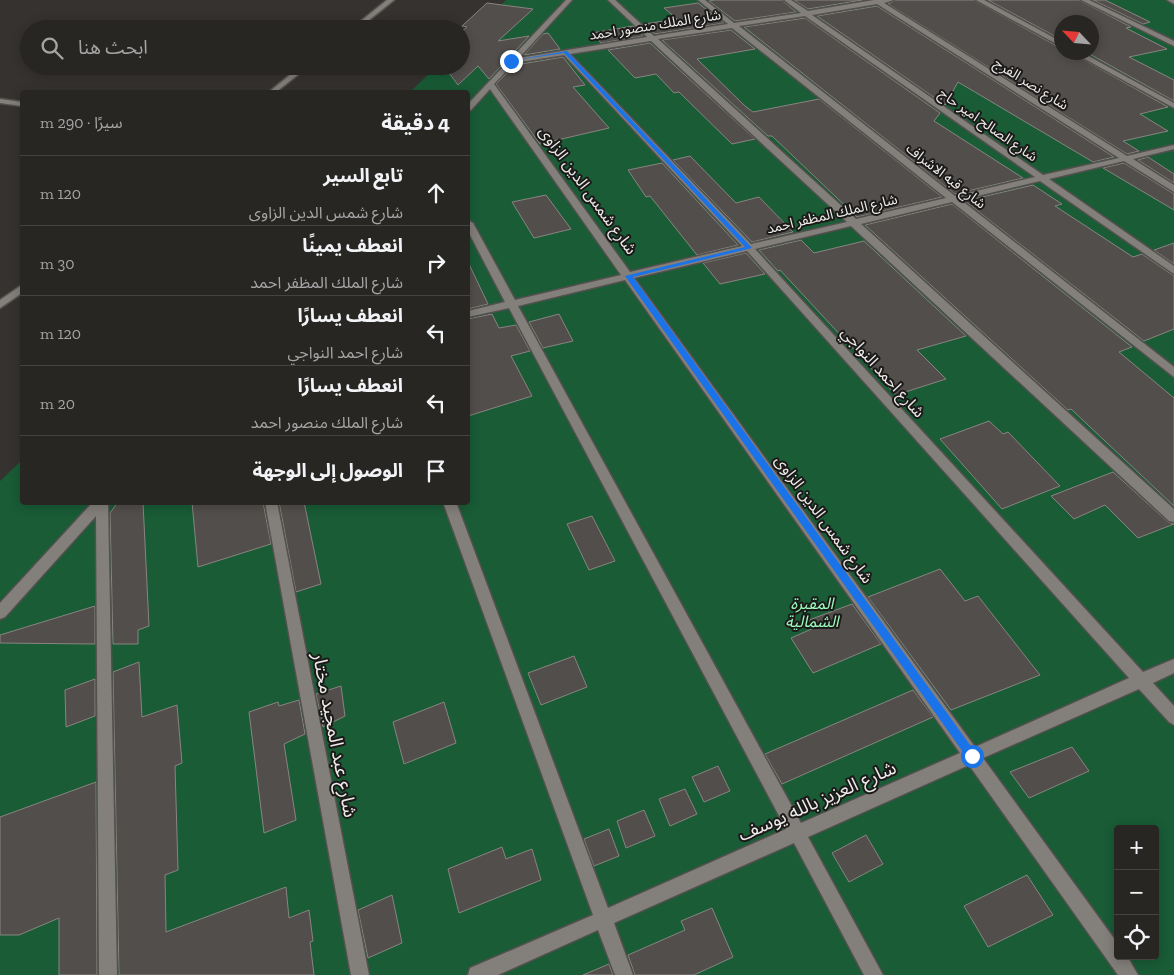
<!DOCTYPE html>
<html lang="ar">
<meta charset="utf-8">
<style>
body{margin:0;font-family:"Zilla Slab","Noto Sans Arabic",serif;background:#343230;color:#f1f3f6;direction:rtl}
.controls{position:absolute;right:15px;bottom:15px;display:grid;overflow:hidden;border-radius:5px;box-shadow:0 2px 12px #0003}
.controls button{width:45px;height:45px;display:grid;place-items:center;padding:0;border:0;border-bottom:1px solid #444341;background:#282623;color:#f1f3f6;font:25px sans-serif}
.compass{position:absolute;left:1054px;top:15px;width:45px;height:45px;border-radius:50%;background:#282623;box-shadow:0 2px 12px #0003;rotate:296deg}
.stop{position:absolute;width:15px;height:15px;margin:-11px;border:4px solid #1a73e8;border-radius:50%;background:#fff}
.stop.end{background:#1a73e8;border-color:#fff;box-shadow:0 1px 5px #0008}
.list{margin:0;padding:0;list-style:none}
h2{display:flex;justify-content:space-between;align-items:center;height:65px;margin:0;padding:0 20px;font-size:21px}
h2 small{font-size:16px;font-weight:400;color:#a5a5a6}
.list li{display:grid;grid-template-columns:32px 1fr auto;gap:15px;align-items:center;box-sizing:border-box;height:70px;padding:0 20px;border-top:1px solid #444341}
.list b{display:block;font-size:19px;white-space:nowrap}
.list p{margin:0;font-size:16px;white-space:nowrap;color:#a5a5a6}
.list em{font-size:16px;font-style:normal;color:#a5a5a6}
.icon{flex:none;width:28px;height:28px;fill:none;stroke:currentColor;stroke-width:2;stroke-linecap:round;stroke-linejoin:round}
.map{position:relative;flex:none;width:1174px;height:975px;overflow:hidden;direction:ltr}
.search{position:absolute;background:#282623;box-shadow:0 2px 12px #0003;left:20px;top:20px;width:450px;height:55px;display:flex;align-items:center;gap:12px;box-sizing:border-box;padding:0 18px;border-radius:28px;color:#a5a5a6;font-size:19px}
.panel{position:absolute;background:#282623;box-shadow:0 2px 12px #0003;left:20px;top:90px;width:450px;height:415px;border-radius:5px;direction:rtl}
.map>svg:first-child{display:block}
</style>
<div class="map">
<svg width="1174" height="975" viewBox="0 0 1174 975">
<rect width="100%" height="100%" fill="#35322f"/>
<!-- green -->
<path fill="#195c36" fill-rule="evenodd" d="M506 0H1174V975H0V481L22 460V502H468V92H410L437 66H461V43ZM1062 22H1092V52H1062ZM1118 829H1155V956H1118Z"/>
<!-- building -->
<path fill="#524e4b" stroke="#898481" d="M715 0H782L796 12 735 21 709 1Z
M794 0H863L808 9Z
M896 0H974L1062 49V52H1070L1168 107 1140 114 1168 131 1123 141 1139 151 1127 154 888 4Z
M988 0H1079L1131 27 1126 28 1167 49 1129 57 1174 80V101L1086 52H1092V22H1062V40Z
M1093 0H1105L1150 22 1143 24Z
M487 3 533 9 498 41 529 36 489 79 478 66 458 85 444 66H461V32L467 27 462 26Z
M698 3 724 23 655 34 644 24 677 19 664 8Z
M877 6 1114 157 1093 162 958 82 945 105 817 16Z
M805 18 940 113 934 121 1023 178 955 194 744 27Z
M633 26 643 36 601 43 592 33Z
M731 30 755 49 697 59 745 106 753 112 819 99 942 197 857 217 772 136H768L662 40Z
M548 33 560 49 524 55 543 34Z
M650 43 755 139 732 144 679 92 674 93 656 74 635 78 608 50Z
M563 57 585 85 573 87 609 128 540 144 496 84 515 65Z
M690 156 736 203 759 197 793 232 752 242 673 160Z
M1148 157 1174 174V183L1138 160Z
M662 163 738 245 697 255 650 196 646 197 628 170Z
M1124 163 1174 194V210L1103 168Z
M1033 185 1062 204 1055 206 1133 257 1142 254 1174 276V329L1144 341 965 201Z
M546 195 571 229 534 238 512 202Z
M952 204 1132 347 1119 352 1174 398V506L1071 409 1068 410 865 225Z
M801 240 814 253 864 241 966 336 917 350 946 379 896 395 780 270 778 271 759 250Z
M1174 243V264L1154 250Z
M746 253 765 274 720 284 703 263Z
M468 262 488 304 468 309Z
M492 314 499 328 516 325 530 351 511 356 532 396 468 416V319Z
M559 314 573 341 543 348 529 322Z
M989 421 1003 434 1008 432 1060 486 1002 509 940 439Z
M1113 472 1168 522 1174 524 1138 538 1105 505 1074 519 1051 496Z
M118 502H143L149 626 138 630V644H113L110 513Z
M192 502H263L271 544 198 567Z
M279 502H304L321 584 296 592Z
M592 516 615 561 589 570 567 524Z
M940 569 965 601 978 596 1040 675 951 710 868 597Z
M852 604 881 644 813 673 791 638 814 628 809 620Z
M95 606V644L0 643V635Z
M574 656 587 687 541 705 528 673Z
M139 662 142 717 177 705 182 763 175 766 178 870 165 875 166 932 286 887 289 918 309 910 313 941 310 942 314 975H119L113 672Z
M95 679V716L66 727 65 690Z
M341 686 345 716 323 727 316 694Z
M913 690 933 717 782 784 765 754Z
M299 700 305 734 284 744 296 820 264 833 249 712 278 702 279 706Z
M444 702 456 743 404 764 393 722Z
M1072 747 1089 771 1029 798 1010 772Z
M718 766 730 791 704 802 692 777Z
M96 782 97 975H59V918L19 935H0V817Z
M685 789 697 814 670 826 659 799Z
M644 810 655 836 626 848 617 821Z
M609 829 619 856 594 866 584 839Z
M866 835 883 864 849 882 832 853Z
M502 847 506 859 532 849 541 880 459 913 448 869Z
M1027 875 1053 915 988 947 964 906Z
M392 895 402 943 368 958 358 910Z
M712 908 733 957 694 975H635L628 955 685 930 681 921Z
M609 964 613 975H583Z"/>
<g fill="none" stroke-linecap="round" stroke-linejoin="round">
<defs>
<path id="lane" d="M0 99 22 102V106L0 103Z"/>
<path id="street" d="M387 0H394L358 29H351Z
M566 0H572L519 58 647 37 608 0H615L654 36 728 24 698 0H705L734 23 801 13 784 0H791L808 11 874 0H894L884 3 1127 156 1174 145V149L1133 159 1174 185V192L1124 161 1049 179 1174 266V274L1040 181 961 200 1174 367V377L952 202 861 224 1174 509V522L1169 521 851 226 755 249 1143 672 1174 659V673L1153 683 1174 706V725L1169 722 1139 689 983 758 1118 944V956H1127L1138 975H1118L969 765 808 837 883 975H864L794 843 614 923 633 975H615L598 930 498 975H468L470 968 593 915 443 502H456L608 908 786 829 509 308 468 317V311L505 302 468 231V220L473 223 515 300 621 275 490 89 471 110H468V104ZM877 4 1119 158 1043 175 812 15ZM805 16 1035 177 955 196 739 26ZM732 28 946 198 856 219 658 39ZM651 41 847 222 751 244 570 54ZM564 55 742 246 630 272 494 84 514 63ZM747 251 1129 678 975 747 634 278ZM625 280 960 753 801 823 518 306Z
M976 0H984L1062 42V47Z
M1081 0H1089L1174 41V46Z
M1167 0H1174V4Z
M1072 52H1081L1174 103V108Z
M301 66H309L276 92H269Z
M22 285V293L0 308V300Z
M93 502H108L117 975H99L96 516 5 617 0 619V603Z
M265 502H277L369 975H351Z"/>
</defs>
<!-- lane casing -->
<use href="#lane" stroke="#53504e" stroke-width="3"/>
<!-- street casing -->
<use href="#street" stroke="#53504e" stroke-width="3"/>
<!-- lane -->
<use href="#lane" fill="#837f7b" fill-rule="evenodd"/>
<!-- street -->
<use href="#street" fill="#837f7b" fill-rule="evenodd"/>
</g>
<!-- route -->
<path fill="#1a73e8" d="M567 51 752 248 633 277 975 752V759H968L625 276 745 247 564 53 509 61Z"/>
<g text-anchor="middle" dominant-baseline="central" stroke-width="4" stroke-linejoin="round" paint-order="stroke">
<!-- far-street labels -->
<g font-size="14" fill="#edebe9" stroke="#1b1a19">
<text transform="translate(655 25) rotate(-9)">شارع الملك منصور احمد</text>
<text transform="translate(1031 84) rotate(32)">شارع نصر الفرج</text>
<text transform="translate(988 125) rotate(35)">شارع الصالح امير حاج</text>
<text transform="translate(946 176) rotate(38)">شارع قبه الاشراف</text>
<text transform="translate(832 214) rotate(-13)">شارع الملك المظفر احمد</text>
</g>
<!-- street labels -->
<g font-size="16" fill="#edebe9" stroke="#1b1a19">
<text transform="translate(588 190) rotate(54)">شارع شمس الدين الزاوى</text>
<text transform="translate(883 372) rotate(48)">شارع احمد النواجي</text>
<text transform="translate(824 519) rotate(54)">شارع شمس الدين الزاوى</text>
</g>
<!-- park labels -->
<g font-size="16" font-style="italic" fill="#9cfbbd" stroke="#1b1a19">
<text x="812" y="603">المقبرة<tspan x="812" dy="18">الشمالية</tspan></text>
</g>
<!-- near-street labels -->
<g font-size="19" fill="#edebe9" stroke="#1b1a19">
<text transform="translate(335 735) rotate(79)">شارع عبد المجيد مختار</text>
<text transform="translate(817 801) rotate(-24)">شارع العزيز بالله يوسف</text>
</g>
</g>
</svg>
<div class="controls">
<button>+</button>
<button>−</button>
<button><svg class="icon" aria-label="locate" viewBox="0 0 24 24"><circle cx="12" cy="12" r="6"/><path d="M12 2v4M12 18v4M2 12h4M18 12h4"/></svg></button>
</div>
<svg class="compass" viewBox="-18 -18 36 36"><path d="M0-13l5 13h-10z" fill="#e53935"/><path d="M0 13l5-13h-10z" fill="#a5a5a6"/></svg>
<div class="stop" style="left:972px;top:756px"></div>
<div class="stop end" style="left:511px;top:61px"></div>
<div class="search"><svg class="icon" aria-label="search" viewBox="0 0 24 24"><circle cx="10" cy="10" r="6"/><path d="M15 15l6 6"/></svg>ابحث هنا</div>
<section class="panel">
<h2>4 دقيقة<small>سيرًا · 290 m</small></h2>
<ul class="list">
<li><svg class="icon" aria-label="ahead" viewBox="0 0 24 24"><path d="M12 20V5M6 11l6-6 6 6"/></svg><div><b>تابع السير</b><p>شارع شمس الدين الزاوى</p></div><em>120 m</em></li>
<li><svg class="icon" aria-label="right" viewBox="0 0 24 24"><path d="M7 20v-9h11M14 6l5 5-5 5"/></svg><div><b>انعطف يمينًا</b><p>شارع الملك المظفر احمد</p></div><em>30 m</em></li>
<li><svg class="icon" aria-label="left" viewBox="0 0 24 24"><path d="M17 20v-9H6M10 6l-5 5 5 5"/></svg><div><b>انعطف يسارًا</b><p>شارع احمد النواجي</p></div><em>120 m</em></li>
<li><svg class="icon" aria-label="left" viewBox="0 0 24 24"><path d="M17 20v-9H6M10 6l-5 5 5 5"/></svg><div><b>انعطف يسارًا</b><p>شارع الملك منصور احمد</p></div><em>20 m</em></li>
<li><svg class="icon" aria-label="arrive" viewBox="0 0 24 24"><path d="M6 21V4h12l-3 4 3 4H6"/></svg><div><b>الوصول إلى الوجهة</b></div></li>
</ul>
</section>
</div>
